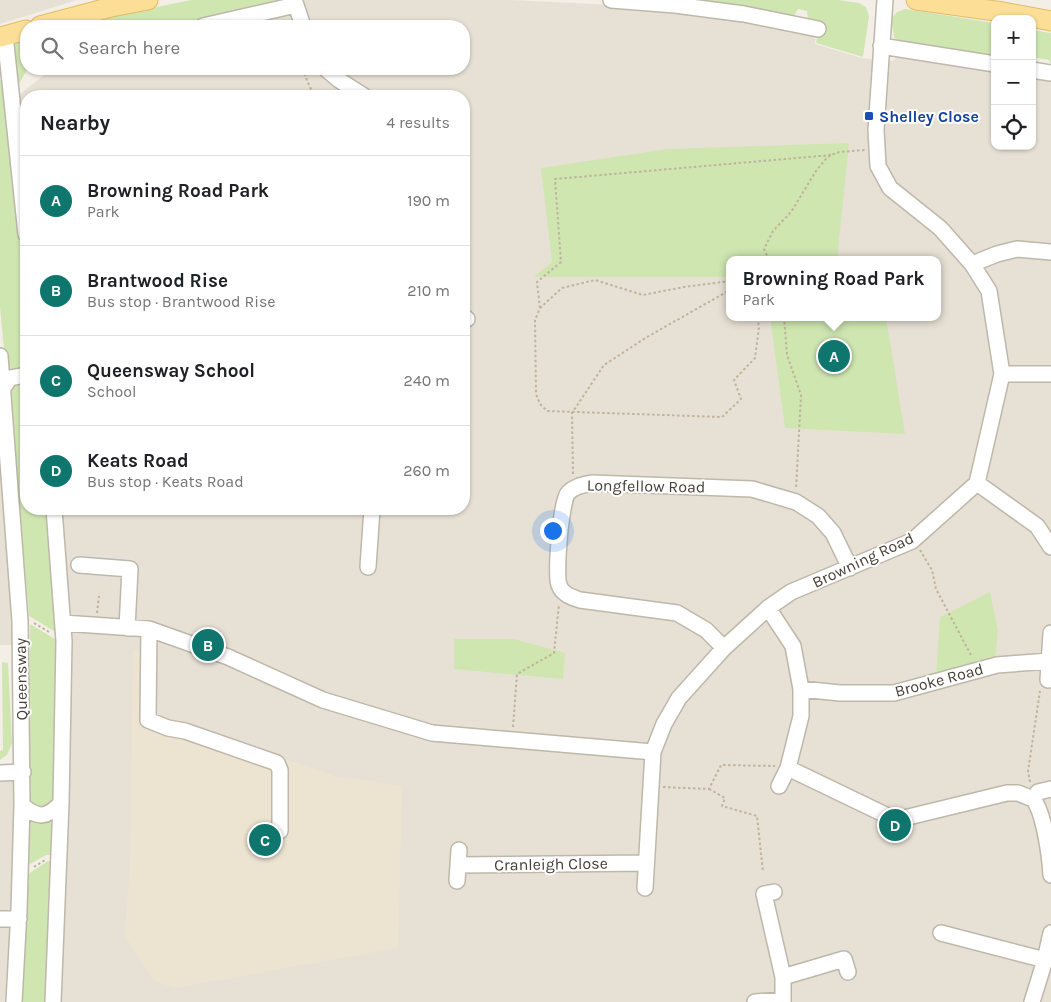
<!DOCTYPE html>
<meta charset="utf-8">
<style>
body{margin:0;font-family:Karla,sans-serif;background:#f2f2f2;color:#202124}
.controls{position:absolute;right:15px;top:15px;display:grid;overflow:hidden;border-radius:10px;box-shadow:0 1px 4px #0004}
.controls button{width:45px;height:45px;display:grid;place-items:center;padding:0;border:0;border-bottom:1px solid #e0e0e0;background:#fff;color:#202124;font:25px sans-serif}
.you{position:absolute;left:552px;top:530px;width:18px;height:18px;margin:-12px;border:4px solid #fff;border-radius:50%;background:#1a73e8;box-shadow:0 0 0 8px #1a73e833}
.badge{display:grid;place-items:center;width:32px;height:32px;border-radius:50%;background:#0f766e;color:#fff;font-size:16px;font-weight:700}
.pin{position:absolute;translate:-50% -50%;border:2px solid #fff;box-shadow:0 1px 5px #0006}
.popup{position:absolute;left:726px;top:256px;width:215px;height:65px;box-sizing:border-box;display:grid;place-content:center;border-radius:10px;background:#fff;filter:drop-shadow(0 1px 4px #0005);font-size:16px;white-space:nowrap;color:#757577}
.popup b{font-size:19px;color:#202124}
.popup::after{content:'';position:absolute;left:50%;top:100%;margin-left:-10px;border:10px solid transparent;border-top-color:#fff}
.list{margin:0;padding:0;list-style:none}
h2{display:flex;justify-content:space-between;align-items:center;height:65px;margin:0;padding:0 20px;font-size:21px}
h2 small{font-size:16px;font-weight:400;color:#757577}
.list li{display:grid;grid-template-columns:32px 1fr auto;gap:15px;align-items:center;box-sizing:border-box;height:90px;padding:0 20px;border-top:1px solid #e0e0e0}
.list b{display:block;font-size:19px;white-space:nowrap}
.list p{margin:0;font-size:16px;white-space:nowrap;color:#757577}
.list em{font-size:16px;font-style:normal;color:#757577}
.icon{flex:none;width:28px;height:28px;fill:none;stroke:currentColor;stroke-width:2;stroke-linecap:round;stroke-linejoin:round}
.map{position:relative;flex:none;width:1051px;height:1002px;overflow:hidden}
.search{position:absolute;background:#fff;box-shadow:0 1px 4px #0004;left:20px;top:20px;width:450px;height:55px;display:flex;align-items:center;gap:12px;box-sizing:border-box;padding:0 18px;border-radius:20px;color:#757577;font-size:19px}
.panel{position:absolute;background:#fff;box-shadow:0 1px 4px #0004;left:20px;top:90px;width:450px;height:425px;border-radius:20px}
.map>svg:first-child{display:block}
</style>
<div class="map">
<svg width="1051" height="1002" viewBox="0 0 1051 1002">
<rect width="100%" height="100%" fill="#f3efe7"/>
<!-- residential -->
<path fill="#e7e1d5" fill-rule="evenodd" d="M0 0H77L0 24Z
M303 0H512L676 8 816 34 815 44 862 58 892 61 901 54 995 67V146H1032V72L1051 75V1002H60L70 623 62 509H464V96H26V182L16 97 52 69H464V26H232L305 10ZM730 260H938V317H730Z
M0 440 16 645H0Z
M0 780H14L12 919 8 1002H0Z"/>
<!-- education -->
<path fill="#ece4d1" d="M133 650 156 654 155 714 334 776 402 786 398 948 175 988 154 981 125 936 130 864Z"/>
<!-- green -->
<path fill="#cfe6b1" d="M191 0H277V2L176 26H72L132 12Z
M683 0H838L859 3 866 7 869 16 863 57 816 43 819 27 808 19 807 11 798 9 794 16 787 19Z
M905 9 995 23V57L903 41 894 38 891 19 897 12Z
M1032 30 1051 33V65L1049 60 1032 57Z
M26 37V49L23 51 27 70 16 89 10 51 16 40Z
M0 80H4L8 96 26 270V368L6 371 0 307Z
M849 143 837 260H730V277H534L552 262 541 168 668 149Z
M770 317H886L905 434 785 428Z
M26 380V509H50L59 634 29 616 10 394 14 382Z
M990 592 998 631 995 660 936 675 940 617Z
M30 624 60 642 57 799 51 807 35 809 28 800Z
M454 639H514L565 653 563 679 454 669Z
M2 662 8 663 12 743 7 755 0 760V751L3 750Z
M26 814 57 817 54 855H46L25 867Z
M48 861 55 863 52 1002H19L25 876Z"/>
<!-- parking -->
<path fill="#e4e2df" d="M73 554 134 558 132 579 72 575Z"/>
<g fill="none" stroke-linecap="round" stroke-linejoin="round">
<defs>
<path id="minor" d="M611 0 675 5 744 14 818 29
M296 5 303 26
M203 26 296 5 294 0
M5 35 26 234
M881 46 995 64
M326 69 339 80 364 96
M1032 70 1051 73
M972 264 997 254 1017 249 1051 252
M464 317 467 319
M0 356 20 621 22 805 19 910 14 1002
M1002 374H1051
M3 388 10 378 26 375
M977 483 1037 526 1051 547
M79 565 130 569 127 628
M368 567 372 509
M768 608 793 646 801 689V716L788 768 779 786
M63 623 149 629 228 657 323 700 432 733 653 752
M149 629 148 720 168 728 185 731 277 763 280 770V831
M724 648 706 630 677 613 580 600C571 597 562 594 559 585 555 574 561 500 568 493 575 486 583 485 592 483L752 489 796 502 818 516 833 533 850 568
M1048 680 1051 633
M801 689 840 693H894L997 665 1048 661
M788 768 896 820 1007 793H1018L1033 799 1038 792 1051 789
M0 773 23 772
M1033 799C1044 812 1050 857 1051 875
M22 805C38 819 47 818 61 803
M459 850 458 865 645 863
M457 881 458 865
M645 888 653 752 664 724 679 698 724 648 768 608 791 592 912 541 977 483 1002 374 989 291 972 264 940 228 890 188 878 166 876 130 885 0
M774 892 764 894 783 977V1002
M0 919H19
M941 933 1045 960
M783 977 844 959 848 972
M53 1002 61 803 64 641 54 509
M755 1002 783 1000
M1032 1002 1045 960 1051 933"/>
<path id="major" d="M916 0 1003 12 1051 21
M40 26 111 7 148 0
M0 37 26 30"/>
</defs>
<!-- minor casing -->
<use href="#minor" stroke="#beb7aa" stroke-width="18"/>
<!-- major casing -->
<use href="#major" stroke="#e1bb67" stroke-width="21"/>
<!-- path -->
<path stroke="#c0b29b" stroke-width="2" stroke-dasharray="2.5 2.5" stroke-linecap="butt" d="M302 69 314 96
M769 260 764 249 773 231 791 212 816 171 825 160 831 155 839 152 865 150
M730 281 684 287 643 295 595 280 562 288 540 308 535 320 536 394 540 404 547 411 722 417 741 399 734 380 755 358 759 327 757 317
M540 308 537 282 561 262 555 179 831 155
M784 317 787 355 801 395 796 489
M573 474 572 413 604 365 647 337 730 290
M920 550 932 570 936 589 972 657
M97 613 99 596
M34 623 49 632
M513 727 517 674 554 653 559 604
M1030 782 1028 771 1040 691
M663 787 709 789 721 765 775 766
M709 789 725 798 722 806 757 816 763 872
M34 867 45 860"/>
<!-- minor -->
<use href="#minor" stroke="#fff" stroke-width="15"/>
<!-- major -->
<use href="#major" stroke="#fcde97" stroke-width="19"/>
</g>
<!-- markers -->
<rect fill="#1a4fb4" stroke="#fff" stroke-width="2" x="864" y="111" width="10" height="10" rx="2.5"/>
<g text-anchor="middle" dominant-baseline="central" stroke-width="4" stroke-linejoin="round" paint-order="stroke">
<!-- transit labels -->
<g font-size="16" font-weight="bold" fill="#164399" stroke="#fff" text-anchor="start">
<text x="879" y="116">Shelley Close</text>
</g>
<!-- street labels -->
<g font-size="16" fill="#463f36" stroke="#fff">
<text transform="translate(646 486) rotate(1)">Longfellow Road</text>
<text transform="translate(863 560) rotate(-25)">Browning Road</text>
<text transform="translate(21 679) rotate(-91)">Queensway</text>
<text transform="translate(939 680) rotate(-15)">Brooke Road</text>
<text transform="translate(551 864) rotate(-1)">Cranleigh Close</text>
</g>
</g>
</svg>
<div class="controls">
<button>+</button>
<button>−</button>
<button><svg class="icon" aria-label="locate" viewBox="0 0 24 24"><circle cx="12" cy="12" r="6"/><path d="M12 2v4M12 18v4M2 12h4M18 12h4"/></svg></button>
</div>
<div class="you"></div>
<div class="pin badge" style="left:834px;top:356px">A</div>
<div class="popup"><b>Browning Road Park</b>Park</div>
<div class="pin badge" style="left:208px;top:645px">B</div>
<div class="pin badge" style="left:265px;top:840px">C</div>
<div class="pin badge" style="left:895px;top:825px">D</div>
<div class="search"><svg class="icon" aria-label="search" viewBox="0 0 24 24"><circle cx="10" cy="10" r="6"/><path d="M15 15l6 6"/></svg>Search here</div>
<section class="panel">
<h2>Nearby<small>4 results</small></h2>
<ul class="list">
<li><span class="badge">A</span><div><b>Browning Road Park</b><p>Park</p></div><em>190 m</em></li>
<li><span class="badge">B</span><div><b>Brantwood Rise</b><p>Bus stop · Brantwood Rise</p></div><em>210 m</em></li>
<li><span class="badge">C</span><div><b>Queensway School</b><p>School</p></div><em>240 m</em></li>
<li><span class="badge">D</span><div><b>Keats Road</b><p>Bus stop · Keats Road</p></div><em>260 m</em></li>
</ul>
</section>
</div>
